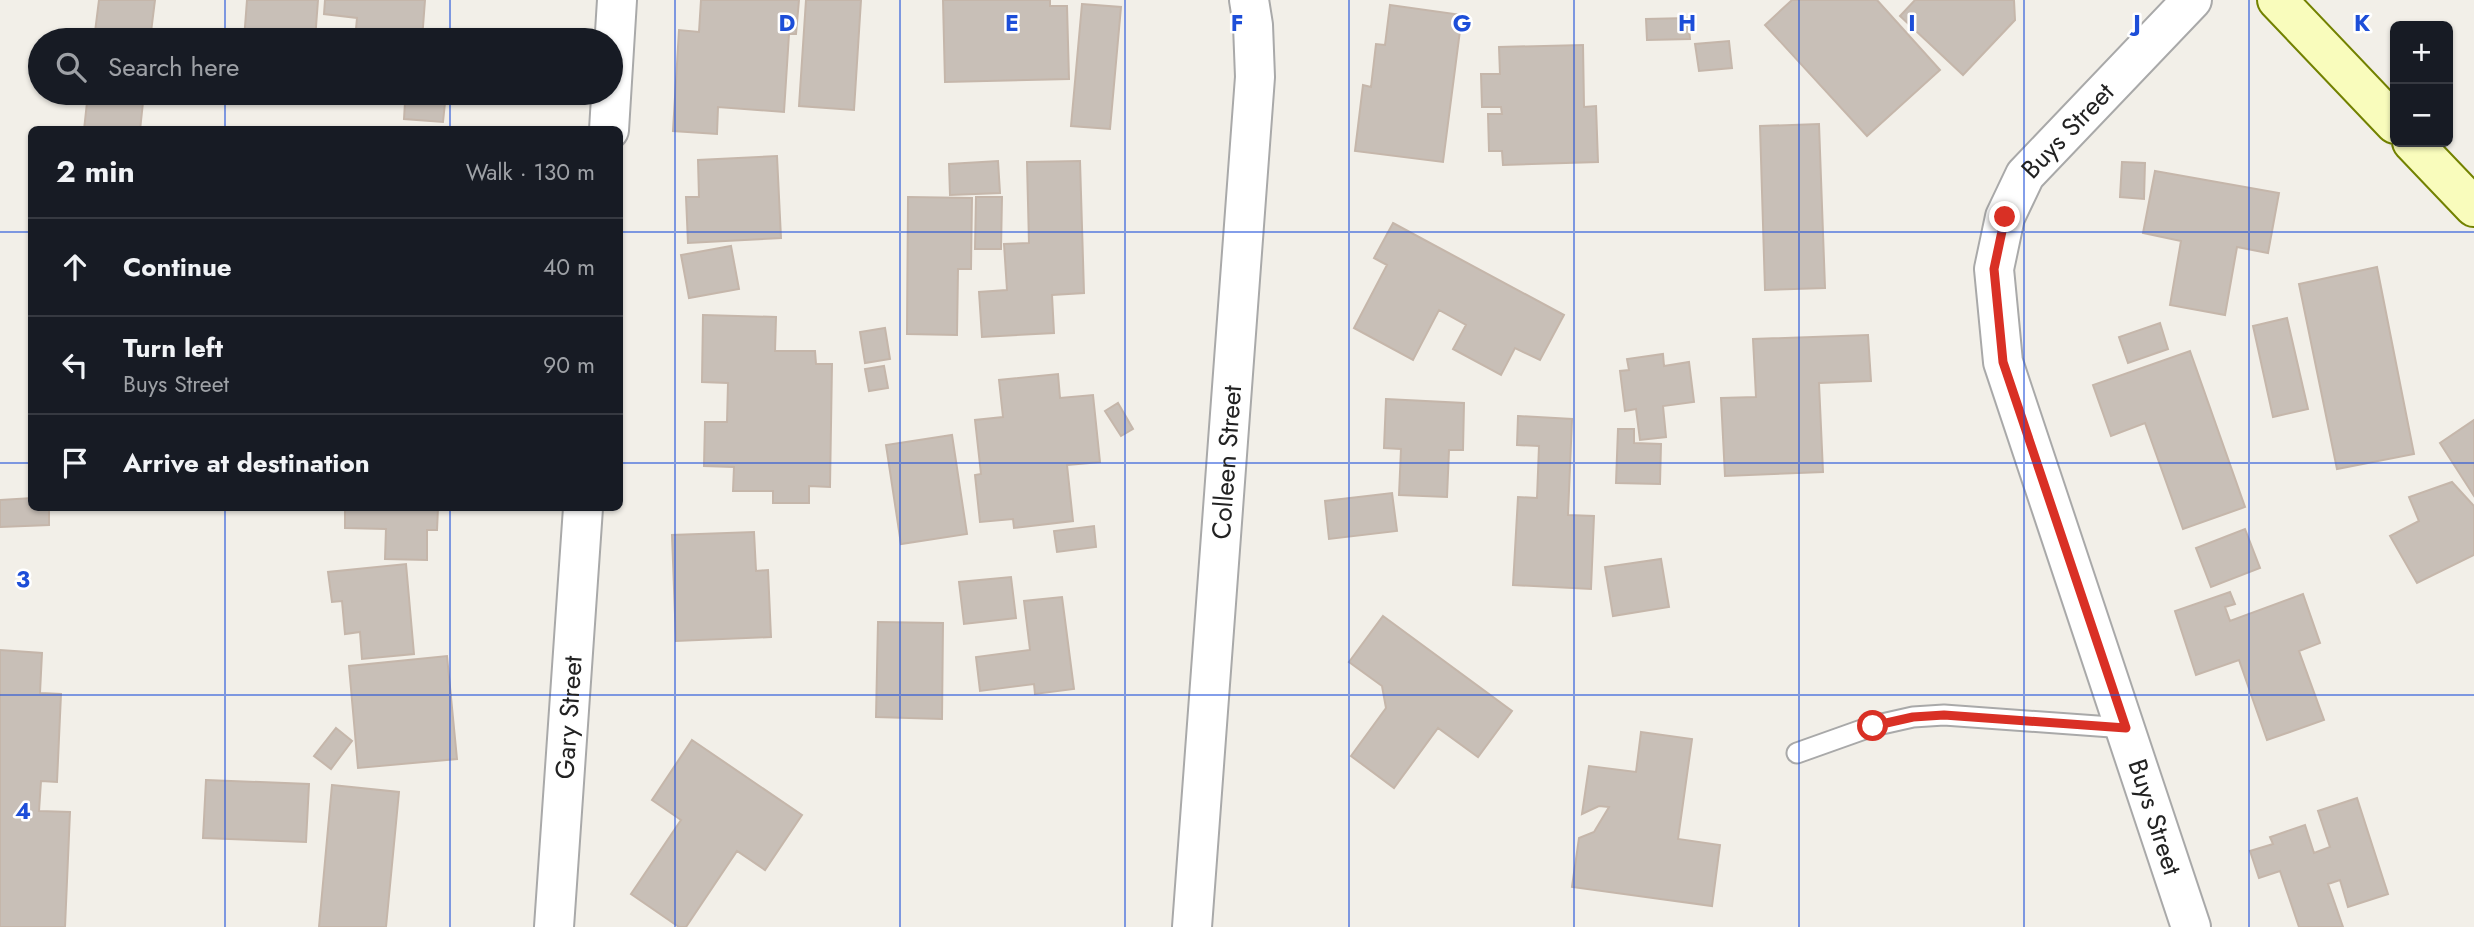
<!DOCTYPE html>
<meta charset="utf-8">
<style>
body{margin:0;font-family:Jost,sans-serif;background:#20242c;color:#f1f3f6}
.controls{position:absolute;right:21px;top:21px;display:grid;overflow:hidden;border-radius:10px;box-shadow:0 2px 5px #0004}
.controls button{width:63px;height:63px;display:grid;place-items:center;padding:0;border:0;border-bottom:2px solid #363941;background:#171b24;color:#f1f3f6;font:35px sans-serif}
.stop{position:absolute;width:21px;height:21px;margin:-16px;border:5px solid #d93025;border-radius:50%;background:#fff}
.stop.end{background:#d93025;border-color:#fff;box-shadow:0 2px 7px #0008}
.list{margin:0;padding:0;list-style:none}
h2{display:flex;justify-content:space-between;align-items:center;height:91px;margin:0;padding:0 28px;font-size:30px}
h2 small{font-size:23px;font-weight:400;color:#9ea1a6}
.list li{display:grid;grid-template-columns:46px 1fr auto;gap:21px;align-items:center;box-sizing:border-box;height:98px;padding:0 28px;border-top:2px solid #363941}
.list b{display:block;font-size:26px;white-space:nowrap}
.list p{margin:0;font-size:23px;white-space:nowrap;color:#9ea1a6}
.list em{font-size:23px;font-style:normal;color:#9ea1a6}
.icon{flex:none;width:38px;height:38px;fill:none;stroke:currentColor;stroke-width:2;stroke-linecap:round;stroke-linejoin:round}
.map{position:relative;flex:none;width:2474px;height:927px;overflow:hidden}
.search{position:absolute;background:#171b24;box-shadow:0 2px 5px #0004;left:28px;top:28px;width:595px;height:77px;display:flex;align-items:center;gap:18px;box-sizing:border-box;padding:0 24px;border-radius:38px;color:#9ea1a6;font-size:26px}
.panel{position:absolute;background:#171b24;box-shadow:0 2px 5px #0004;left:28px;top:126px;width:595px;height:385px;border-radius:10px}
.map>svg:first-child{display:block}
</style>
<div class="map">
<svg width="2474" height="927" viewBox="0 0 2474 927">
<rect width="100%" height="100%" fill="#f2efe8"/>
<!-- building -->
<path fill="#c8bfb7" stroke="#c5b6aa" stroke-width="2" d="M99 0H155L150 40H94Z
M247 0H318L315 40H244Z
M325 0H425L422 40H427H355L357 18 324 14Z
M701 0H799L796 34H789L784 112 718 107 717 134 673 131 679 30 699 32Z
M806 0H861L854 110 799 106Z
M943 0H1050V6H1067L1069 79 945 82Z
M1792 0H1877L1940 70 1867 136 1765 25Z
M1915 0H2014L2015 20 1963 75 1900 16Z
M1082 4 1121 7 1110 129 1071 126Z
M1390 5 1462 15 1443 162 1355 151 1363 85 1371 87 1376 44 1385 45Z
M1688 18 1690 39 1647 40 1646 19Z
M1729 41 1732 68 1699 71 1695 44Z
M1583 45 1584 107 1596 106 1598 162 1503 165 1502 151H1489L1488 114H1502L1501 107H1482L1481 74H1500L1499 47Z
M88 93H144L140 130H84Z
M446 93 443 122 404 119 405 102 316 94Z
M1819 124 1825 288 1765 290 1760 126Z
M777 156 781 238 688 243 686 197H699L698 160Z
M998 161 1000 193 950 195 949 164Z
M1080 161 1084 293 1052 295 1054 333 982 337 979 292 1007 290 1004 244 1029 243 1027 162Z
M2122 162 2145 163 2144 199 2120 197Z
M2155 171 2279 193 2268 253 2237 247 2225 315 2170 305 2181 241 2143 233Z
M908 197 972 198 971 269H958L957 335 907 334Z
M976 197H1002L1001 249H975Z
M1393 223 1564 315 1540 360 1515 348 1501 375 1453 349 1466 325 1439 310 1413 360 1354 328 1387 265 1374 258Z
M731 246 739 289 689 298 681 255Z
M2377 267 2414 454 2337 469 2299 284Z
M703 315 776 317 775 351H815L816 364H832L830 487 809 486V503H773V491H733L734 467 704 466 705 422H727L728 383 702 382Z
M2287 318 2308 409 2273 417 2253 326Z
M2160 323 2168 349 2128 363 2119 337Z
M885 328 890 359 865 363 860 332Z
M1868 335 1871 381 1819 383 1823 472 1725 476 1721 398 1756 397 1753 339Z
M2190 351 2245 507 2183 529 2145 423 2111 436 2093 385Z
M1663 354 1664 366 1689 362 1694 402 1663 406 1666 437 1640 440 1636 409 1625 411 1620 371 1629 370 1627 359Z
M884 366 888 388 869 391 865 369Z
M1058 374 1060 398 1093 395 1100 462 1067 465 1073 521 1014 528 1013 519 980 522 975 475 981 474 975 420 1003 417 999 380Z
M1386 399 1464 403 1463 450H1449L1447 497 1399 495 1401 449 1384 448Z
M1118 403 1133 429 1121 436 1105 411Z
M1518 416 1572 419 1568 515 1594 516 1591 589 1513 585 1518 497 1537 498 1539 446 1517 445Z
M2474 420V496L2440 443Z
M1618 429H1634V443L1661 444 1660 484 1616 483Z
M952 435 967 534 901 544 886 445Z
M2452 482 2474 506V555L2417 583 2390 536 2419 521 2409 497Z
M1392 493 1397 531 1329 539 1325 501Z
M32 498V508H49V525L0 527V500Z
M345 508H438L437 530H427V560L385 559 386 529 345 528Z
M1094 526 1096 547 1057 552 1054 531Z
M2245 529 2260 568 2211 587 2196 548Z
M754 532 756 571 768 570 771 637 676 641 672 535Z
M1661 559 1669 607 1613 616 1605 567Z
M406 564 414 654 362 659 360 632 345 634 342 601 332 602 328 572Z
M1011 577 1016 618 964 624 959 582Z
M2230 592 2235 604 2225 607 2230 621 2303 594 2320 643 2299 651 2324 720 2267 740 2239 660 2196 675 2175 611Z
M1062 597 1074 689 1035 694 1034 684 980 691 976 657 1030 650 1024 601Z
M1383 616 1512 711 1478 757 1438 728 1394 788 1351 756 1386 708 1382 686 1349 662Z
M878 622 943 623 942 719 876 717Z
M0 650 42 653 40 693 61 694 57 782 41 781 39 811 70 812 65 927H0Z
M447 656 457 759 358 768 349 666Z
M336 728 352 741 331 769 314 756Z
M1641 732 1692 739 1678 839 1720 845 1712 906 1572 887 1579 838 1594 832 1609 807 1599 806 1582 814 1589 766 1636 772Z
M692 740 802 815 765 870 737 851 686 927H679L631 894 681 820 652 800Z
M206 780 309 784 306 842 203 838Z
M332 785 399 792 386 927H319Z
M2357 798 2388 894 2348 907 2340 880 2328 884 2343 927H2299L2280 871 2259 878 2250 851 2273 844 2270 837 2305 825 2314 853 2330 847 2318 811Z"/>
<g fill="none" stroke-linecap="round" stroke-linejoin="round">
<defs>
<path id="lane" d="M1797 753 1873 726 1913 717 1944 715 2125 728"/>
<g id="street">
<path d="M609 130 617 0"/>
<path id="s1" d="M554 927 583 508"/>
<path id="s2" d="M1192 927 1255 77 1253 25 1249 0"/>
<path id="s3" d="M2191 927 2003 362 1994 269 2005 217 2025 175 2192 0"/>
</g>
<path id="secondary" d="M2277 0 2395 124
M2412 142 2474 207"/>
</defs>
<!-- lane casing -->
<use href="#lane" stroke="#a9a9a9" stroke-width="23"/>
<!-- street casing -->
<use href="#street" stroke="#a9a9a9" stroke-width="42"/>
<!-- secondary casing -->
<use href="#secondary" stroke="#738200" stroke-width="42"/>
<!-- lane -->
<use href="#lane" stroke="#fff" stroke-width="19"/>
<!-- street -->
<use href="#street" stroke="#fff" stroke-width="38"/>
<!-- secondary -->
<use href="#secondary" stroke="#f9fcbc" stroke-width="38"/>
</g>
<g fill="none" stroke-linecap="round" stroke-linejoin="round">
<!-- route -->
<path stroke="#d93025" stroke-width="9" d="M1873 726 1913 717 1944 715 2126 728 2003 362 1994 269 2005 217"/>
</g>
<!-- grid -->
<path fill="none" stroke="#1d4ed8" stroke-width="2" stroke-opacity="0.55" d="M225 0V40M450 0V40M675 0V927M900 0V927M1125 0V927M1349 0V927M1574 0V927M1799 0V927M2024 0V927M2249 0V927M225 93V130M450 93V130M0 232H32M620 232H2474M0 463H32M620 463H2474M225 508V927M450 508V927M0 695H2474"/>
<g text-anchor="middle" dominant-baseline="central" stroke-width="5" stroke-linejoin="round" paint-order="stroke">
<!-- street labels -->
<g font-size="26" fill="#222" stroke="#fff">
<text stroke="none"><textPath href="#s3" startOffset="850">Buys Street</textPath></text>
<text stroke="none"><textPath href="#s2" startOffset="466">Colleen Street</textPath></text>
<text stroke="none"><textPath href="#s1" startOffset="210">Gary Street</textPath></text>
<text transform="translate(2155 817) rotate(72)">Buys Street</text>
</g>
</g>
<g font-size="23" text-anchor="middle" font-weight="bold" fill="#1d4ed8" stroke="#fff" stroke-width="5" stroke-linejoin="round" paint-order="stroke">
<text x="787" y="31">D</text>
<text x="1012" y="31">E</text>
<text x="1237" y="31">F</text>
<text x="1462" y="31">G</text>
<text x="1687" y="31">H</text>
<text x="1912" y="31">I</text>
<text x="2137" y="31">J</text>
<text x="2362" y="31">K</text>
<text x="23" y="587">3</text>
<text x="23" y="819">4</text>
</g>
</svg>
<div class="controls">
<button>+</button>
<button>−</button>
</div>
<div class="stop" style="left:1873px;top:726px"></div>
<div class="stop end" style="left:2005px;top:217px"></div>
<div class="search"><svg class="icon" aria-label="search" viewBox="0 0 24 24"><circle cx="10" cy="10" r="6"/><path d="M15 15l6 6"/></svg>Search here</div>
<section class="panel">
<h2>2 min<small>Walk · 130 m</small></h2>
<ul class="list">
<li><svg class="icon" aria-label="ahead" viewBox="0 0 24 24"><path d="M12 20V5M6 11l6-6 6 6"/></svg><div><b>Continue</b></div><em>40 m</em></li>
<li><svg class="icon" aria-label="left" viewBox="0 0 24 24"><path d="M17 20v-9H6M10 6l-5 5 5 5"/></svg><div><b>Turn left</b><p>Buys Street</p></div><em>90 m</em></li>
<li><svg class="icon" aria-label="arrive" viewBox="0 0 24 24"><path d="M6 21V4h12l-3 4 3 4H6"/></svg><div><b>Arrive at destination</b></div></li>
</ul>
</section>
</div>
